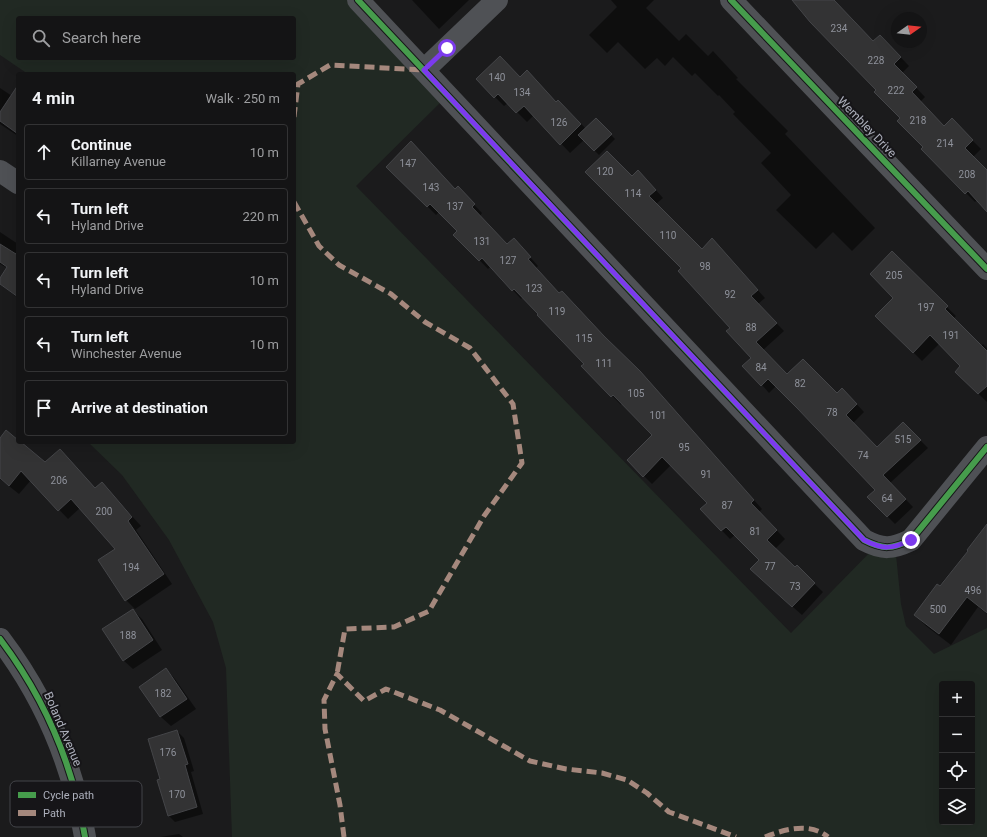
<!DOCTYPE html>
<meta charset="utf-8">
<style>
body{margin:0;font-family:Roboto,sans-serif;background:#1d1d1e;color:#f1f3f6}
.controls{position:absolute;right:12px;bottom:12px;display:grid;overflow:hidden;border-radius:4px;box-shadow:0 4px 16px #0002}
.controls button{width:36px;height:36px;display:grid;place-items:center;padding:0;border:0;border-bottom:1px solid #333334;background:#141415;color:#f1f3f6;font:20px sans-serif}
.compass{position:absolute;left:891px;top:12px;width:36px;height:36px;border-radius:50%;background:#141415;box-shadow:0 4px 16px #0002;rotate:75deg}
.stop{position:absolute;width:12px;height:12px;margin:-9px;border:3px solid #7c3aed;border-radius:50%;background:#fff}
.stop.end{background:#7c3aed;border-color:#fff;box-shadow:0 1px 4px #0008}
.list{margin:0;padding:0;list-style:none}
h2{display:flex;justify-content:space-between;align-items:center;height:52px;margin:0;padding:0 16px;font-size:17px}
h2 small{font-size:13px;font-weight:400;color:#9d9ea0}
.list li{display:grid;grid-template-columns:26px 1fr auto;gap:12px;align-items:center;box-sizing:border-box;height:56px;margin:0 8px 8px;padding:0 8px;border:1px solid #333334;border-radius:4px}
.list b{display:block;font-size:15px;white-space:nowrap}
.list p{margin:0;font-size:13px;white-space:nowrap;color:#9d9ea0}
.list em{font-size:13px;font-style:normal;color:#9d9ea0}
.icon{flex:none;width:22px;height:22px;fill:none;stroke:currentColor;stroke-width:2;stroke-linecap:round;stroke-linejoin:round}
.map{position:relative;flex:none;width:987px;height:837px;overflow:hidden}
.search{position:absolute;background:#141415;box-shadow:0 4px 16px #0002;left:16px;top:16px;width:280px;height:44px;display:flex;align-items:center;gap:10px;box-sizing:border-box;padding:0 14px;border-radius:4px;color:#9d9ea0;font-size:15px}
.panel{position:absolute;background:#141415;box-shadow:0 4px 16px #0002;left:16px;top:72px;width:280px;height:372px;border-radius:4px}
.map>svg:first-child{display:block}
</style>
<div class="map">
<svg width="987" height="837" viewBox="0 0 987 837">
<rect width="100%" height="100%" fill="#1b1b1c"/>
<!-- green -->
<path fill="#212923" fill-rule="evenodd" d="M0 0H361L449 94 356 186 791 633 877 545H895L901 604 906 626 934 654 987 628V837H232L226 668 213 622 169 540 122 475 88 442H294V74H28L0 55ZM18 18H294V58H18ZM942 684H972V822H942Z"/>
<!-- shadow -->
<path fill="#0007" d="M412 0H469L439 29Z
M611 0H654L646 8 679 41 686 34 708 56 713 51 738 78 736 79 788 131 785 134 875 228 852 251 833 232 816 249 776 210 791 195 761 163 771 153 733 114 735 112 719 95 718 96 695 73 692 76 673 57 665 66 657 58 645 69 618 42 607 53 589 35 617 7Z
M794 0H833L873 43 889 45 909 66 902 73 925 97 920 102 944 127 952 120 981 149 973 157 987 171V209L977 200 975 202 922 149 924 147 878 90Z
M520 78 568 110 586 129 596 120 615 139 599 155 584 140 570 153 534 115 527 122 508 103 504 106 477 79Z
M0 88 12 96 18 91V136L0 124Z
M388 167 456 190 458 188 482 213 480 216 508 245 522 248 538 266 535 269 560 295 648 381 762 509 759 512 785 539 775 549 795 569 797 567 823 592 802 615 760 578V560L735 535 730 539 702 510 709 503 671 465 652 484 628 460 653 436 622 403 621 405 583 366 586 364 523 297 521 299 491 266 488 269 455 235 458 231 439 212 436 215Z
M632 178 646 179 663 198 656 204 702 250 720 248 765 298 758 304 784 331 763 350 787 375 837 394 850 397 864 412 853 423 877 448 911 431 928 448 890 483 913 507 895 524 887 516 876 490 776 386 769 393 762 385 752 358 731 328 683 268Z
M0 232 18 244V298L0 284V280L7 268 0 264Z
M892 253 956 316 953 319 981 346 983 344 987 348V402L956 372 962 366 940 343 922 361 877 316 895 298Z
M0 440 18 441 45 463 95 489 102 483 141 526 136 530 172 584 135 609 126 600 116 549 80 508 68 519 31 480 19 494 0 479Z
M987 528V614L978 607 951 645 926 626 915 615Z
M133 610 142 619 162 650 133 669 123 660Z
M166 669 175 679 196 709 171 726 161 717 140 687Z
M177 731 184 738 194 771 191 772 203 814 175 822 168 815 161 780Z
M179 834 183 837H160Z"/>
<!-- building -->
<path fill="#333334" stroke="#444548" d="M792 0H834L873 41 880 35 901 57 894 64 917 87 912 92 944 126 952 118 973 140 965 148 987 170V212L968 191 965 194 921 149 923 147 897 121 900 118 874 92 876 90 810 22Z
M500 56 520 77 527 70 556 102 558 100 581 124 560 145 524 106 516 113 498 94 494 98 476 79Z
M18 85V134L0 121V112Z
M596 118 612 134 594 151 578 135Z
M411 141 455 189 458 186 475 204 472 207 507 244 514 238 531 257 528 259 559 293 562 291 604 336 640 371 754 500 751 503 777 530 767 540 795 567 797 565 815 583 792 607 750 569 759 560 726 527 721 531 700 509 707 503 662 457 643 477 627 460 652 435 613 395 611 397 581 366 584 364 537 315 538 314 514 289 512 291 482 258 479 261 453 235 457 231 430 204 427 207 386 167Z
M607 151 632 176 638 170 656 190 649 196 702 249 712 238 758 290 751 296 777 323 756 342 787 374 803 359 837 393 842 388 857 404 846 415 877 447 903 422 921 440 883 475 906 499 887 517 867 497 875 490 797 408 768 379 761 386 742 366 751 358 726 331 730 328 678 271 681 268 585 172Z
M0 244 16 254 18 250V297L0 284V278L7 267 0 262Z
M892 251 948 306 945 309 987 351V386L978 394 955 372 960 366 930 335 913 353 875 316 893 298 870 274Z
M6 430 18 440V442H21L45 462 60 449 95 488 102 482 132 517 128 521 164 574 125 601 98 560 115 549 71 499 58 511 21 471 9 486 0 478V438Z
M987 524V613L967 597 939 634 914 615 937 584 940 586 968 551 967 550Z
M133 609 153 640 123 661 102 629Z
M166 668 187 699 160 717 139 687Z
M177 730 188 764 185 765 197 807 168 816 157 780 160 779 148 739Z"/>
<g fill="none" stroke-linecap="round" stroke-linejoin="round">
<!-- minor -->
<path stroke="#4f5155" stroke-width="22" d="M358 0 864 540C883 550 892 549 911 540L987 447
M731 0 987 269
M424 70 497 0
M0 171 18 183
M0 639C44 697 73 765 85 837"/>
<!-- quiet -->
<path stroke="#a5887d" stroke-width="5" stroke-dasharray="10 5" stroke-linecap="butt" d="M294 117 298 84 330 65 424 70
M294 202 319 246 339 265 391 294 425 322 470 348 513 404 522 463 484 516 429 611 394 627 345 629 337 674
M344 837 340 805 325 729 324 700 337 674 364 701 386 689 440 710 530 761 566 769 602 773 627 780 647 793 669 812 736 837
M765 837C785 829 810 822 828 837"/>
<defs>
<path id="cycleway" d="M358 0 864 540C883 550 892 549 911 540L987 447
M731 0 987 269
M0 639C44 697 73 765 85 837"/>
</defs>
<!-- cycleway casing -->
<use href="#cycleway" stroke="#161518" stroke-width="8"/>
<!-- cycleway -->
<use href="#cycleway" stroke="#469c4c" stroke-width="6"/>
</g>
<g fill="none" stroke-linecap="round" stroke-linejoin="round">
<!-- route -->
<path stroke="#7c3aed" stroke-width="5" d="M447 48 424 70 864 540C883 550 892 549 911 540"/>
</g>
<g text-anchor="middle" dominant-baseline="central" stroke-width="4" stroke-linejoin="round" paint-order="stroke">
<!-- number labels -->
<g font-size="10" fill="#8e919a">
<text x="839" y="28">234</text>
<text x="876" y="60">228</text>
<text x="497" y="77">140</text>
<text x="896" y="90">222</text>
<text x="522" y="92">134</text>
<text x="918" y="120">218</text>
<text x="559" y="122">126</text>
<text x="945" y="143">214</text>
<text x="408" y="163">147</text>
<text x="605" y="171">120</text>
<text x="967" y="174">208</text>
<text x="431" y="187">143</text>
<text x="633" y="193">114</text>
<text x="455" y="206">137</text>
<text x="668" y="235">110</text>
<text x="482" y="241">131</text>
<text x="508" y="260">127</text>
<text x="705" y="266">98</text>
<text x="894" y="275">205</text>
<text x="534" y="288">123</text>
<text x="730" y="294">92</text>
<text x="926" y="307">197</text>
<text x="557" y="311">119</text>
<text x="751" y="327">88</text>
<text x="951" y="335">191</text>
<text x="584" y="338">115</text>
<text x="604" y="363">111</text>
<text x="761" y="367">84</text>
<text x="800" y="383">82</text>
<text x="636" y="393">105</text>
<text x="832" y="412">78</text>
<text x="658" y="415">101</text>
<text x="903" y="439">515</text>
<text x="684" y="447">95</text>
<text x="863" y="455">74</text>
<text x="706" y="474">91</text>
<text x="59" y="480">206</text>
<text x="887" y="498">64</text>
<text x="727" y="505">87</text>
<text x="104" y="511">200</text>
<text x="755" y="531">81</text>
<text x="770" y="566">77</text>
<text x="131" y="567">194</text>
<text x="795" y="586">73</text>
<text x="973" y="590">496</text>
<text x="938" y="609">500</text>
<text x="128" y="635">188</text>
<text x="163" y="693">182</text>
<text x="168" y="752">176</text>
<text x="177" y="794">170</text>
</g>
<!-- street labels -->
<g font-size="12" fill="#adb0bc" stroke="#161518">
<text transform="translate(867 127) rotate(46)">Wembley Drive</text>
<text transform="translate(63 729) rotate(67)">Boland Avenue</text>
</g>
</g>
<!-- legend -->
<rect x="10" y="781" width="132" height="46" rx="6" fill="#161518" stroke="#434449" stroke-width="1"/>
<rect x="18" y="792" width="18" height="6" fill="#469c4c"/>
<rect x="18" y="810" width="18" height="6" fill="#a5887d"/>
<g font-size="11" fill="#adb0bc">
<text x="43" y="799">Cycle path</text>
<text x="43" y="817">Path</text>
</g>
</svg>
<div class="controls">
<button>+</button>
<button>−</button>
<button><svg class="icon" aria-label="locate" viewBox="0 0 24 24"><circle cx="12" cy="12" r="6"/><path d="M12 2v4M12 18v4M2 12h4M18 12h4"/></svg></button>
<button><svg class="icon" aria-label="layers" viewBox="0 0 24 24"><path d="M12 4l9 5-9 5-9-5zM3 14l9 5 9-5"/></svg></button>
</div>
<svg class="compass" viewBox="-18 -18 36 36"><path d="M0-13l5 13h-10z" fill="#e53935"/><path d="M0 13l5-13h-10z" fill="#9d9ea0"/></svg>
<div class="stop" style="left:447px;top:48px"></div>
<div class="stop end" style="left:911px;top:540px"></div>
<div class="search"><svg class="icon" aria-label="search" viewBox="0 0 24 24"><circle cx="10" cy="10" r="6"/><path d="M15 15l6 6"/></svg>Search here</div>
<section class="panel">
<h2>4 min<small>Walk · 250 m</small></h2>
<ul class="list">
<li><svg class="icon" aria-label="ahead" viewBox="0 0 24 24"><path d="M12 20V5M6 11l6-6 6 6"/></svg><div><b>Continue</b><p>Killarney Avenue</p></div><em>10 m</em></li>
<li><svg class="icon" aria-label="left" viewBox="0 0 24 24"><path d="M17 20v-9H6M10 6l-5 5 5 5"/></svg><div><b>Turn left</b><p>Hyland Drive</p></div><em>220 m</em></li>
<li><svg class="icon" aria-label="left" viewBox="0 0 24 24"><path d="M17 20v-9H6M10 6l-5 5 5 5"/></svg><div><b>Turn left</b><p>Hyland Drive</p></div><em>10 m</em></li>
<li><svg class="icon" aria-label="left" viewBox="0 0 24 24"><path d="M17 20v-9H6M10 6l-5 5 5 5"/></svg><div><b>Turn left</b><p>Winchester Avenue</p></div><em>10 m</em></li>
<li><svg class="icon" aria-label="arrive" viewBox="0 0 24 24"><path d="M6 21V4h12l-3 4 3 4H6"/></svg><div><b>Arrive at destination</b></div></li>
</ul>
</section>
</div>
